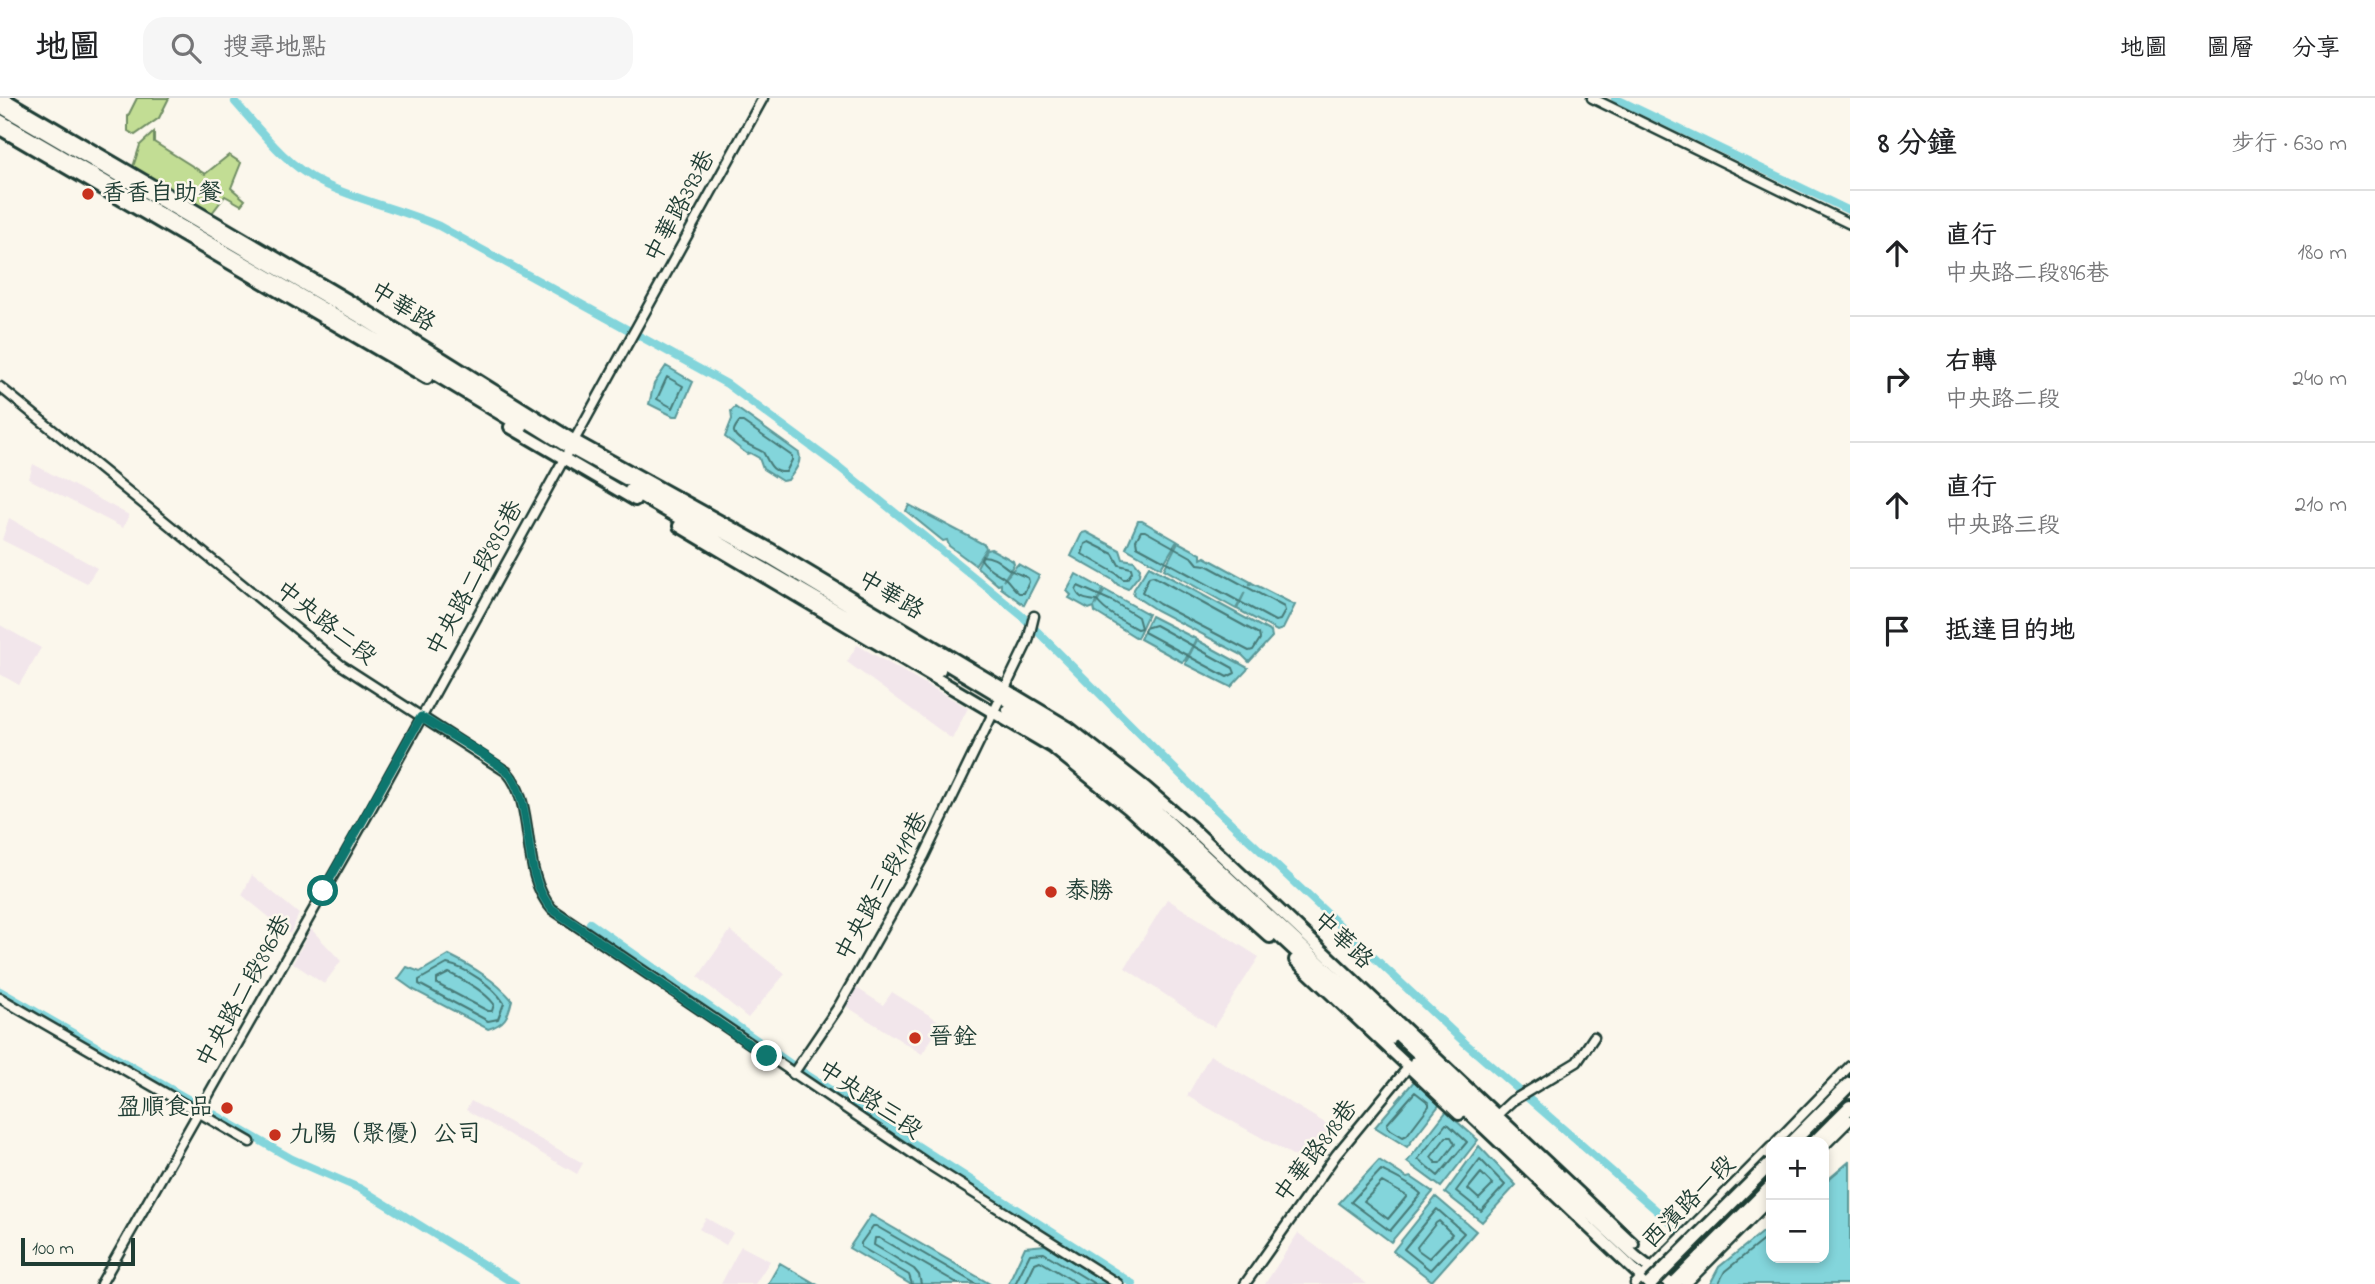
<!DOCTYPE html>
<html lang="zh-TW">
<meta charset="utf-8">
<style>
body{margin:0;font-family:"Indie Flower","LXGW WenKai TC",sans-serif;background:#f6f6f6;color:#202124}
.controls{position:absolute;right:21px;bottom:21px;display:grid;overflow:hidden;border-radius:14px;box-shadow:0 4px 10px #0003}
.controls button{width:63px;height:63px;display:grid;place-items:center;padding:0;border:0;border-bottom:2px solid #e0e0e0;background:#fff;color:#202124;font:35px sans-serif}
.scale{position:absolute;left:21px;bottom:18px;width:114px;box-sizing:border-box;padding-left:7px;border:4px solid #1f3d34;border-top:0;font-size:19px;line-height:24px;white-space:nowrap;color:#1f3d34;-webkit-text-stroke:5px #fbf7ec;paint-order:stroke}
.stop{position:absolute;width:21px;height:21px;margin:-16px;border:5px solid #0f766e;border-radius:50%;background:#fff}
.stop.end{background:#0f766e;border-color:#fff;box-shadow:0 2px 7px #0008}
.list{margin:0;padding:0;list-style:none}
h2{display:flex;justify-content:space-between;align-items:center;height:91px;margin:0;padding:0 28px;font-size:30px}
h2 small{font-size:23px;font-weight:400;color:#757577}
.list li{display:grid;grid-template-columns:46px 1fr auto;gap:21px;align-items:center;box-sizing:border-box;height:126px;padding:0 28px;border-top:2px solid #e0e0e0}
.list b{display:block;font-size:26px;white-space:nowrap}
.list p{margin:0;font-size:23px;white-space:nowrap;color:#757577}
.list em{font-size:23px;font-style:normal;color:#757577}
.icon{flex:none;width:38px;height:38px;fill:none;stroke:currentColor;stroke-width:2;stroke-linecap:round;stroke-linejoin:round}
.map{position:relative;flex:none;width:1850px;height:1186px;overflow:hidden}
header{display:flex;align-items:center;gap:42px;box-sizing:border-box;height:98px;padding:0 35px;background:#fff;border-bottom:2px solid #e0e0e0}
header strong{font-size:33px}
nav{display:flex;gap:38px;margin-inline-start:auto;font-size:24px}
.search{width:490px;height:63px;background:#f6f6f6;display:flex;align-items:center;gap:18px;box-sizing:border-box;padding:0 24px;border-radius:21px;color:#757577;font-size:26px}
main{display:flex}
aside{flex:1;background:#fff}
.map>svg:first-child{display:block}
</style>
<header>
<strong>地圖</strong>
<div class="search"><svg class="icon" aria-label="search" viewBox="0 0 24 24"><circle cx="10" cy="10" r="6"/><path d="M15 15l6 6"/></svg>搜尋地點</div>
<nav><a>地圖</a><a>圖層</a><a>分享</a></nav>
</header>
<main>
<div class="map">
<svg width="1850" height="1186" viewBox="0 0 1850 1186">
<rect width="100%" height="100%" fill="#fbf7ec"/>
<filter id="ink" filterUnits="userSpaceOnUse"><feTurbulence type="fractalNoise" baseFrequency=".0143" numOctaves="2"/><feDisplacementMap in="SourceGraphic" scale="14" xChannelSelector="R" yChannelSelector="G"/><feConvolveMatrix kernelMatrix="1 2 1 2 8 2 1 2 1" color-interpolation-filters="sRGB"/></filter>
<g filter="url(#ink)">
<!-- built -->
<path fill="#f2e6eb" d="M33 366 129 417 123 430 29 381Z
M9 420 97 470 87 485 2 442Z
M0 527 41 550 19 587 0 576Z
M857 547 968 610 952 641 847 564Z
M252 777 299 816 290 836 242 797Z
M1167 801 1259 859 1214 929 1125 870Z
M311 831 341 863 324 886 293 865Z
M730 833 785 876 748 920 698 879Z
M855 889 883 907 892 894 942 925 922 956 844 907Z
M1210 957 1337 1032 1312 1068 1187 998Z
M471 1003 583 1065 577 1076 466 1012Z
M706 1120 733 1135 726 1147 699 1131Z
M1298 1135 1367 1186H1265Z
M741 1148 770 1163 755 1186H721Z"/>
<!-- green -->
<path fill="#c2dd94" stroke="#708d64" stroke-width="2" d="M137 0H169L159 20 135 37 128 33V18Z
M154 34V44L205 76 229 57 241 65 231 90 245 102 241 107 225 98 212 115 133 69 140 47Z"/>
<!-- water -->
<path fill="#83d5db" stroke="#5b9898" stroke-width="2" d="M666 268 693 284 678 318H673L649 306 654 286Z
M735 309 799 355C802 365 794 374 788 382L782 383 763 371 759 360 750 355 747 356 725 339 732 321 731 313Z
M909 407 985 447 986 450 975 467 949 448 947 442 943 443 906 413Z
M1138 423H1142L1177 443 1161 470 1126 450Z
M1086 434 1120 452 1123 461 1134 463 1140 470 1139 477 1128 491 1118 487 1113 482 1071 458 1082 435Z
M1178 444 1201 456V461L1205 459 1251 484 1249 487 1252 485 1295 507 1283 531 1277 533 1237 511 1245 494 1236 511 1164 471Z
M991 451 1013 463 1014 466 1003 483 1018 466 1039 478 1024 507 1001 490V486L998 487 977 469 986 452Z
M1149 468 1271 534 1272 539 1249 564 1242 557 1156 512 1133 497 1134 491Z
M1076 476 1103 491 1095 508 1105 492 1148 516 1137 540 1095 514 1094 509 1089 511 1069 500 1071 497 1067 493Z
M1151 518 1196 541 1185 562 1182 564 1140 541Z
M1197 542 1248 570 1247 572 1231 589 1185 566Z
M449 857C473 869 495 882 512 902 508 919 505 926 488 931L412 891 398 881 407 869 420 874Z
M1415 982 1440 1006 1407 1049 1375 1029Z
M1446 1014 1478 1042 1441 1089 1407 1064Z
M1479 1048 1516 1087 1482 1124 1445 1095Z
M1379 1062 1407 1080 1411 1079 1433 1094 1391 1144 1339 1105Z
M1850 1063V1186H1710L1719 1169 1771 1127V1160H1824V1085Z
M1436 1099 1476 1133 1432 1183 1393 1153Z
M871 1117 990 1186H910L849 1150Z
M1045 1147 1109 1186H1008L1025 1149Z
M780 1165 816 1186H768Z"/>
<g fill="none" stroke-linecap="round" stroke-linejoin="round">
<!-- shore -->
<path stroke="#477a77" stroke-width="2" d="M667 279 683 288 673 310 657 301Z
M739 324H743L792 358V362L786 374C771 375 769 364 763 354 756 350 736 343 734 334 733 332 738 325 739 324Z
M1145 433 1193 460 1198 466 1206 467 1284 509 1285 513 1280 522 1275 523 1137 448 1136 442 1141 433Z
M1089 444 1113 456 1119 467 1131 470 1132 474 1127 481H1123L1117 476 1082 456 1085 446Z
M982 458C995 458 1001 466 1010 472 1015 475 1023 477 1028 480L1029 484 1024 495H1019C1014 491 1010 485 1006 481 997 474 988 472 981 461Z
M1153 478 1259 536 1260 541 1253 552 1249 553 1159 506 1142 494 1149 479Z
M1078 488 1114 504 1138 519 1141 530 1137 531C1124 524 1106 515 1097 503 1089 502 1079 502 1076 492Z
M1155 527 1233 570 1235 575 1227 579 1144 534 1145 530Z
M447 866C467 870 493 888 504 905L498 921 488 923 419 886V882Z
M449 875C464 882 484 893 494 906L492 913H488L437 886V881Z
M1415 994 1429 1005V1008L1407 1037 1403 1039 1388 1030 1387 1026Z
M1446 1026 1449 1027 1467 1044 1438 1078 1418 1061Z
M1446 1039H1451L1455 1046 1440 1065H1436L1431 1059Z
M1480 1061 1505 1087 1481 1113 1456 1093Z
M1381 1072C1393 1078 1413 1087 1421 1096L1390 1133 1351 1104Z
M1481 1075 1493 1087 1479 1101 1468 1091Z
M1382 1084 1407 1098 1388 1121 1364 1103Z
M1437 1111 1464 1135 1430 1172 1404 1151Z
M1439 1123 1452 1136 1429 1160 1418 1152 1417 1149 1436 1125Z
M912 1186 909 1177 861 1149V1145L873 1128H876L976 1186
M921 1186 919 1177 914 1171 874 1147 875 1140H879L959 1186
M1015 1186 1030 1156 1044 1155 1095 1186
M1025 1186 1035 1165 1040 1163 1078 1186
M1718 1186 1725 1173 1771 1136"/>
<!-- canal -->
<path stroke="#83d5db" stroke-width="8" d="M1615 0 1850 113
M235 4C261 33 286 67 322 85 359 103 401 111 439 128L727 286 839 369 1022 518 1198 694 1465 945 1679 1132
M590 825 798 971 1133 1186
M0 893 292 1061 361 1091 515 1186"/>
<defs>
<path id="minor" d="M1592 0 1850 126
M0 289 341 567 507 674C537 708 519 774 552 811L925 1064 1118 1186
M0 900 250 1044
M793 976 839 908 924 758 1028 543 1034 518
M1496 1018 1512 1003 1577 964 1594 939
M1776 1044 1850 968
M1824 1048 1850 1022
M101 1186 372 709 763 0
M1245 1186 1336 1057 1410 967
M1635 1186 1771 1049
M1686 1186 1771 1101"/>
<path id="major" d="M3 0 370 215 573 342 772 452 1068 629 1146 690 1190 728 1633 1146
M0 9 366 223 569 350 768 459 1063 636 1139 696 1637 1160 1671 1186
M0 22 361 232 522 329
M0 31 427 280
M510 329 635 402
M630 392 940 572
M679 428 1052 649 1128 710 1270 839
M1008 612 1060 643 1133 703 1390 941
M1295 862 1459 1016
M1415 964 1649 1186"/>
<path id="highway" d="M1792 1044 1850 986
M1815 1044 1850 1009
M1674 1186 1771 1089"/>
</defs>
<!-- minor casing -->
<use href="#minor" stroke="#1f3d34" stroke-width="13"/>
<!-- major casing -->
<use href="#major" stroke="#1f3d34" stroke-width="16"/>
<!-- highway casing -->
<use href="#highway" stroke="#1f3d34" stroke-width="18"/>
<!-- minor -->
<use href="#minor" stroke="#fbf7ec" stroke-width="8"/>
<!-- major -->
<use href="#major" stroke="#fbf7ec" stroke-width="10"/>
<!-- highway -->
<use href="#highway" stroke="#fbf7ec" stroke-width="12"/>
<defs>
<path id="highway-bridge" d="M1650 1186 1771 1065"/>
</defs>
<!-- highway-bridge casing -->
<use href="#highway-bridge" stroke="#1f3d34" stroke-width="18" stroke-linecap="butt"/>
<!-- highway-bridge -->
<use href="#highway-bridge" stroke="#fbf7ec" stroke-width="12"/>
</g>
</g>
<g fill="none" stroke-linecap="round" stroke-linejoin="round" filter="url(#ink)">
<!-- route -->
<path stroke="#0f766e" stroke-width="9" d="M323 793 421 619C438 630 503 666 511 678 536 717 520 775 552 811L767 958"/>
</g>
<!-- markers -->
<g fill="#c8321e" stroke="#fbf7ec" stroke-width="2.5">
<circle cx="88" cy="96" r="7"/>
<circle cx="1051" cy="794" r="7"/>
<circle cx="915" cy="940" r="7"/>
<circle cx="227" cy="1010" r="7"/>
<circle cx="275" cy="1037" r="7"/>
</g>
<g text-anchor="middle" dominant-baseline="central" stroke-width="5" stroke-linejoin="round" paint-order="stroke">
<!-- poi labels -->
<g font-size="24" fill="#1f3d34" stroke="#fbf7ec" text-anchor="start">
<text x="102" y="96">香香自助餐</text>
<text x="1065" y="794">泰勝</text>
<text x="929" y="940">晉銓</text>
<text x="213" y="1010" text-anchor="end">盈順食品</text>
<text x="289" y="1037">九陽（聚優）公司</text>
</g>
<!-- street labels -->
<g font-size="24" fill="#1f3d34" stroke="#fbf7ec">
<text transform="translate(681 109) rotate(-62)">中華路393巷</text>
<text transform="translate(402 210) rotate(32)">中華路</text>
<text transform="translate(476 481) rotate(-61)">中央路二段895巷</text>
<text transform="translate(890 498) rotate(31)">中華路</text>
<text transform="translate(325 526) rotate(38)">中央路二段</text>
<text transform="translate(883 789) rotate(-61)">中央路三段119巷</text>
<text transform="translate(1342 843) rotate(43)">中華路</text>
<text transform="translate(245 894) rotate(-61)">中央路二段896巷</text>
<text transform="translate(869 1003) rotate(34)">中央路三段</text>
<text transform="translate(1317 1054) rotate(-53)">中華路818巷</text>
<text transform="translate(1690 1105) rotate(-45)">西濱路一段</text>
</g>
</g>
</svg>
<div class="controls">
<button>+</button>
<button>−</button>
</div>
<div class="scale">100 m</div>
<div class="stop" style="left:323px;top:793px"></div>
<div class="stop end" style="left:767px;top:958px"></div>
</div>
<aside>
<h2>8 分鐘<small>步行 · 630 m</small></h2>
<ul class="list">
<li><svg class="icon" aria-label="ahead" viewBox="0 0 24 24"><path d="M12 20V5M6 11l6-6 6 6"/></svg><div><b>直行</b><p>中央路二段896巷</p></div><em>180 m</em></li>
<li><svg class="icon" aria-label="right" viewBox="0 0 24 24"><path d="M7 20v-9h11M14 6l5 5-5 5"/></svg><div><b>右轉</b><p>中央路二段</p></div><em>240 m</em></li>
<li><svg class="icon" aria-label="ahead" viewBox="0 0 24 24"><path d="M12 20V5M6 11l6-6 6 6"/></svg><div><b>直行</b><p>中央路三段</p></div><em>210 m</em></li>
<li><svg class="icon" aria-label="arrive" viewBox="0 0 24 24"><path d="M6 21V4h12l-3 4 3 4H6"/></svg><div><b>抵達目的地</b></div></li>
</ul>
</aside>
</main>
